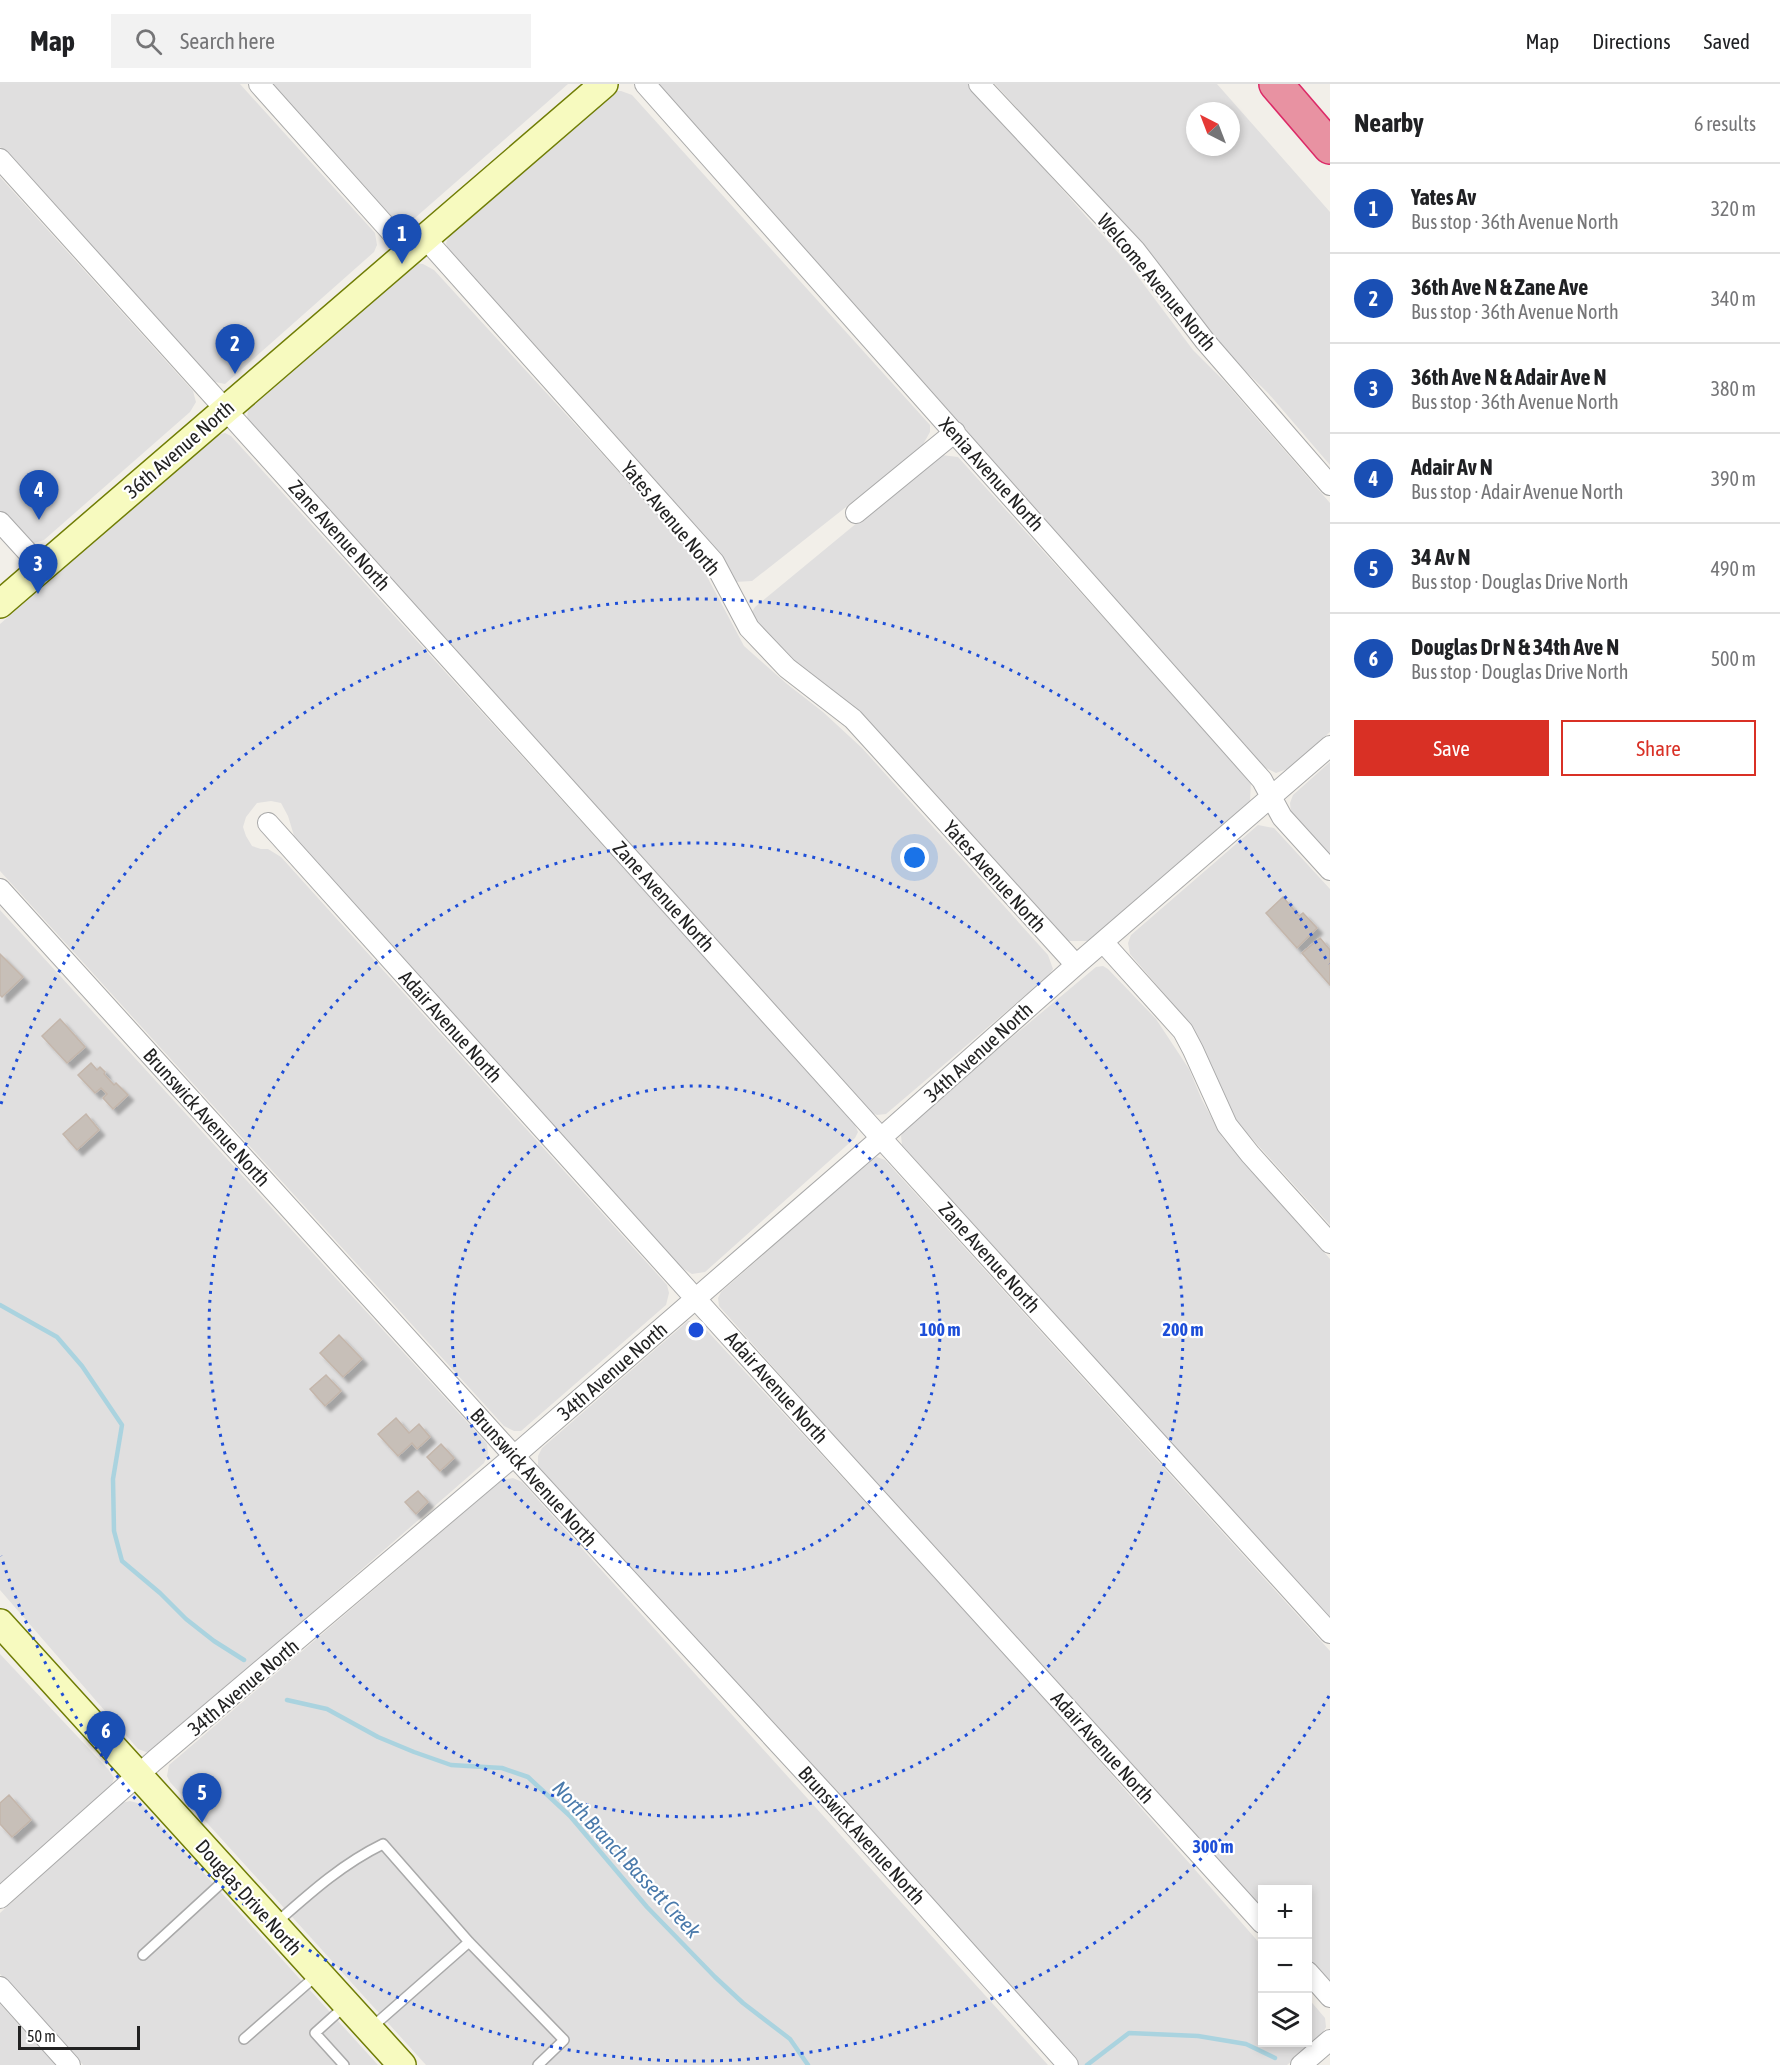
<!DOCTYPE html>
<meta charset="utf-8">
<style>
body{margin:0;font-family:"Asap Condensed",sans-serif;background:#f2f2f2;color:#202124}
.controls{position:absolute;right:18px;bottom:18px;display:grid;overflow:hidden;border-radius:0px;box-shadow:0 3px 9px #0003}
.controls button{width:54px;height:54px;display:grid;place-items:center;padding:0;border:0;border-bottom:2px solid #e0e0e0;background:#fff;color:#202124;font:30px sans-serif}
.compass{position:absolute;left:1186px;top:18px;width:54px;height:54px;border-radius:50%;background:#fff;box-shadow:0 3px 9px #0003;rotate:318deg}
.scale{position:absolute;left:18px;bottom:15px;width:122px;box-sizing:border-box;padding-left:6px;border:3px solid #222;border-top:0;font-size:16px;line-height:21px;white-space:nowrap;color:#222;-webkit-text-stroke:4px #fff;paint-order:stroke}
.you{position:absolute;left:915px;top:774px;width:21px;height:21px;margin:-15px;border:4px solid #fff;border-radius:50%;background:#1a73e8;box-shadow:0 0 0 9px #1a73e833}
.badge{display:grid;place-items:center;width:39px;height:39px;border-radius:50%;background:#d93025;color:#fff;font-size:20px;font-weight:700}
.pin{position:absolute;translate:-50% -50px;filter:drop-shadow(0 2px 3px #0008)}
.pin::after{content:'';position:absolute;top:32px;width:21px;height:18px;background:inherit;clip-path:polygon(0 0,100% 0,50% 100%)}
.list{margin:0;padding:0;list-style:none}
h2{display:flex;justify-content:space-between;align-items:center;height:78px;margin:0;padding:0 24px;font-size:26px}
h2 small{font-size:20px;font-weight:400;color:#757577}
.list li{display:grid;grid-template-columns:39px 1fr auto;gap:18px;align-items:center;box-sizing:border-box;height:90px;padding:0 24px;border-top:2px solid #e0e0e0}
.list b{display:block;font-size:22px;white-space:nowrap}
.list p{margin:0;font-size:20px;white-space:nowrap;color:#757577}
.list em{font-size:20px;font-style:normal;color:#757577}
.actions{display:flex;gap:12px;padding:18px 24px}
.actions a{flex:1;padding:14px 0;border:2px solid #d93025;border-radius:0px;text-align:center;font-size:21px;color:#d93025}
.actions .main{background:#d93025;color:#fff}
.icon{flex:none;width:33px;height:33px;fill:none;stroke:currentColor;stroke-width:2;stroke-linecap:round;stroke-linejoin:round}
.map{position:relative;flex:none;width:1330px;height:1981px;overflow:hidden}
header{display:flex;align-items:center;gap:36px;box-sizing:border-box;height:84px;padding:0 30px;background:#fff;border-bottom:2px solid #e0e0e0}
header strong{font-size:28px}
nav{display:flex;gap:33px;margin-inline-start:auto;font-size:21px}
.search{width:420px;height:54px;background:#f2f2f2;display:flex;align-items:center;gap:15px;box-sizing:border-box;padding:0 21px;border-radius:0px;color:#757577;font-size:22px}
main{display:flex}
aside{flex:1;background:#fff}
.map>svg:first-child{display:block}
</style>
<header>
<strong>Map</strong>
<div class="search"><svg class="icon" aria-label="search" viewBox="0 0 24 24"><circle cx="10" cy="10" r="6"/><path d="M15 15l6 6"/></svg>Search here</div>
<nav><a>Map</a><a>Directions</a><a>Saved</a></nav>
</header>
<main>
<div class="map">
<svg width="1330" height="1981" viewBox="0 0 1330 1981">
<defs>
<filter id="shadow"><feDropShadow dx="5.5" dy="5.5" stdDeviation="1.5" flood-color="#0004"/></filter>
</defs>
<rect width="100%" height="100%" fill="#f2efe9"/>
<!-- residential -->
<path fill="#e0dfdf" fill-rule="evenodd" d="M0 0H240L375 149 377 161 374 168 225 300 215 298 0 63Z
M268 0H568L408 140 400 142 392 139Z
M649 0H969L1130 182 1193 266 1225 298 1330 419V648L1287 685 1276 689 1258 680Z
M995 0H1217L1330 128V381L1268 309 1223 265 1143 163ZM1195 27H1231V63H1195Z
M614 7H621L632 11 930 341V348L921 364 752 497 735 498 449 170 446 159 451 148Z
M0 93 193 307 196 318 190 328 44 456 34 459 25 457 0 429Z
M415 179 423 180 434 186 669 443 703 485 744 562 787 600 823 628 862 664 1048 871 1053 885 1048 892 886 1030 877 1031 863 1025 247 335 248 325Z
M225 349 231 352 853 1037 858 1048 855 1054 705 1188 692 1190 679 1182 295 755 288 732 281 719 271 717 257 719 246 733 243 743 246 752 252 762 261 765H268L281 773 667 1201 669 1209 666 1221 521 1347H514L504 1342 0 787V540L218 351Z
M942 371 958 373 1251 697 1250 717 1088 857H1068L877 647 782 569 763 549 753 532 752 528 755 523 932 377Z
M1330 678V773L1291 729 1290 719 1293 711Z
M1258 741 1274 744 1330 805V1141L1237 1038 1219 1007 1194 948 1178 926 1130 870 1128 859 1131 851Z
M0 826 487 1360 488 1370 484 1379 153 1667 146 1668 138 1665 0 1506Z
M1103 882 1108 885 1156 935 1189 985 1202 1016 1222 1053 1330 1175V1536L902 1061 901 1052 906 1042 1096 883Z
M877 1073 885 1076 1330 1567V1898L1308 1873V1806H1262V1824L932 1462 719 1222 718 1214 721 1208 872 1075Z
M688 1237H694L700 1239 1018 1584 1262 1862V1958H1308V1914L1325 1934 1326 1943 1320 1954 1287 1981H1077L538 1382V1372L542 1364Z
M513 1394 522 1398 1048 1981H426L170 1698 167 1692 169 1681 502 1396Z
M0 1570 108 1685 114 1694 112 1700 0 1800Z
M130 1717 141 1720 378 1981H83L0 1890V1829L121 1719Z
M0 1920 56 1981H0Z"/>
<g fill="none" stroke-linecap="round" stroke-linejoin="round">
<!-- stream -->
<path stroke="#aad3df" stroke-width="4.5" d="M0 1221 57 1253 82 1282 122 1341 113 1395 114 1447 122 1477 160 1509 186 1535 214 1557 244 1576
M287 1616 327 1625 378 1653 414 1668 451 1681 502 1684 528 1693 570 1732 647 1823 715 1893 743 1919 790 1955 808 1981
M1087 1981 1129 1949 1198 1952 1246 1960 1275 1974"/>
</g>
<!-- building -->
<path fill="#c7bfb8" stroke="#c4b6ab" stroke-width="1.5" filter="url(#shadow)" d="M1283 813 1299 832 1303 829 1317 844 1297 864 1266 829Z
M1320 854 1330 866V901L1302 869Z
M0 870 23 893 2 913 0 911Z
M60 935 85 963 67 979 42 952Z
M91 979 97 986 100 983 105 988 104 990 114 1001 116 999 128 1011 113 1025 103 1014 107 1010 101 1004 95 1009 78 991Z
M86 1030 99 1046 77 1066 63 1050Z
M339 1251 362 1275 343 1293 320 1269Z
M326 1291 341 1307 325 1322 310 1305Z
M396 1334 409 1349 419 1340 430 1353 417 1365 412 1359 398 1372 378 1350Z
M441 1360 454 1374 440 1387 427 1373Z
M418 1407 428 1418 416 1430 405 1418Z
M9 1711 31 1736 12 1753 0 1740V1719Z"/>
<g fill="none" stroke-linecap="round" stroke-linejoin="round">
<defs>
<path id="lane" d="M276 1839C310 1809 342 1780 383 1760L469 1858 564 1956 538 1981
M143 1871 228 1793
M371 1944 469 1858
M244 1955 317 1891
M344 1981 315 1949 345 1922"/>
<path id="street" d="M259 0 392 149 424 153 714 478 749 544 787 584 853 635 1076 881
M645 0 1262 696 1282 733 1330 786
M979 0 1135 166 1205 257 1330 401
M0 75 881 1054 1330 1549
M856 429 955 348
M0 438 42 484
M268 739 695 1214 1262 1839
M0 805 514 1372 838 1724 1068 1981
M1103 858 1183 947 1193 966 1227 1041 1250 1070 1330 1159
M0 1814 155 1676 514 1372 881 1054 1076 881 1330 662
M1308 1888 1330 1913
M0 1903 70 1981
M1301 1981 1330 1956"/>
<path id="secondary" d="M0 520 604 0
M0 1539 402 1981"/>
<path id="highway" d="M1276 0 1330 63"/>
</defs>
<!-- lane casing -->
<use href="#lane" stroke="#a9a9a9" stroke-width="12"/>
<!-- street casing -->
<use href="#street" stroke="#a9a9a9" stroke-width="22"/>
<!-- secondary casing -->
<use href="#secondary" stroke="#707d05" stroke-width="30"/>
<!-- highway casing -->
<use href="#highway" stroke="#dc2a67" stroke-width="36"/>
<!-- lane -->
<use href="#lane" stroke="#fff" stroke-width="9"/>
<!-- street -->
<use href="#street" stroke="#fff" stroke-width="20"/>
<!-- secondary -->
<use href="#secondary" stroke="#f7fabf" stroke-width="27"/>
<!-- highway -->
<use href="#highway" stroke="#e892a2" stroke-width="33"/>
</g>
<!-- distance rings -->
<g fill="none" stroke="#1d4ed8" stroke-width="3" stroke-dasharray="3 6">
<circle cx="696" cy="1246" r="244"/>
<circle cx="696" cy="1246" r="487"/>
<path d="M1329 1612A731 731 0 0 1 1 1472M1 1020A731 731 0 0 1 1329 880"/>
</g>
<g text-anchor="middle" dominant-baseline="central" stroke-width="4.5" stroke-linejoin="round" paint-order="stroke">
<!-- street labels -->
<g font-size="20" fill="#222" stroke="#fff">
<text transform="translate(1157 198) rotate(50)">Welcome Avenue North</text>
<text transform="translate(179 365) rotate(-41)">36th Avenue North</text>
<text transform="translate(992 390) rotate(48)">Xenia Avenue North</text>
<text transform="translate(671 434) rotate(50)">Yates Avenue North</text>
<text transform="translate(340 451) rotate(48)">Zane Avenue North</text>
<text transform="translate(995 792) rotate(48)">Yates Avenue North</text>
<text transform="translate(664 812) rotate(48)">Zane Avenue North</text>
<text transform="translate(451 942) rotate(48)">Adair Avenue North</text>
<text transform="translate(978 968) rotate(-42)">34th Avenue North</text>
<text transform="translate(207 1033) rotate(48)">Brunswick Avenue North</text>
<text transform="translate(990 1173) rotate(48)">Zane Avenue North</text>
<text transform="translate(612 1287) rotate(-41)">34th Avenue North</text>
<text transform="translate(777 1303) rotate(48)">Adair Avenue North</text>
<text transform="translate(534 1393) rotate(48)">Brunswick Avenue North</text>
<text transform="translate(243 1603) rotate(-40)">34th Avenue North</text>
<text transform="translate(1103 1663) rotate(48)">Adair Avenue North</text>
<text transform="translate(862 1751) rotate(48)">Brunswick Avenue North</text>
<text transform="translate(249 1813) rotate(48)">Douglas Drive North</text>
</g>
<!-- water labels -->
<g font-size="21" font-style="italic" fill="#4a7aab" stroke="#fff">
<text transform="translate(627 1775) rotate(47)">North Branch Bassett Creek</text>
</g>
</g>
<circle cx="696" cy="1246" r="9" fill="#1d4ed8" stroke="#fff" stroke-width="3"/>
<g font-size="18" text-anchor="middle" font-weight="bold" fill="#1d4ed8" stroke="#fff" stroke-width="4.5" stroke-linejoin="round" paint-order="stroke">
<text x="940" y="1252">100 m</text>
<text x="1183" y="1252">200 m</text>
<text x="1213" y="1769">300 m</text>
</g>
</svg>
<div class="controls">
<button>+</button>
<button>−</button>
<button><svg class="icon" aria-label="layers" viewBox="0 0 24 24"><path d="M12 4l9 5-9 5-9-5zM3 14l9 5 9-5"/></svg></button>
</div>
<svg class="compass" viewBox="-18 -18 36 36"><path d="M0-13l5 13h-10z" fill="#e53935"/><path d="M0 13l5-13h-10z" fill="#757577"/></svg>
<div class="scale">50 m</div>
<div class="you"></div>
<div class="pin badge" style="left:402px;top:180px;background:#1a4fb4">1</div>
<div class="pin badge" style="left:235px;top:290px;background:#1a4fb4">2</div>
<div class="pin badge" style="left:38px;top:510px;background:#1a4fb4">3</div>
<div class="pin badge" style="left:39px;top:436px;background:#1a4fb4">4</div>
<div class="pin badge" style="left:202px;top:1739px;background:#1a4fb4">5</div>
<div class="pin badge" style="left:106px;top:1677px;background:#1a4fb4">6</div>
</div>
<aside>
<h2>Nearby<small>6 results</small></h2>
<ul class="list">
<li><span class="badge" style="background:#1a4fb4">1</span><div><b>Yates Av</b><p>Bus stop · 36th Avenue North</p></div><em>320 m</em></li>
<li><span class="badge" style="background:#1a4fb4">2</span><div><b>36th Ave N &amp; Zane Ave</b><p>Bus stop · 36th Avenue North</p></div><em>340 m</em></li>
<li><span class="badge" style="background:#1a4fb4">3</span><div><b>36th Ave N &amp; Adair Ave N</b><p>Bus stop · 36th Avenue North</p></div><em>380 m</em></li>
<li><span class="badge" style="background:#1a4fb4">4</span><div><b>Adair Av N</b><p>Bus stop · Adair Avenue North</p></div><em>390 m</em></li>
<li><span class="badge" style="background:#1a4fb4">5</span><div><b>34 Av N</b><p>Bus stop · Douglas Drive North</p></div><em>490 m</em></li>
<li><span class="badge" style="background:#1a4fb4">6</span><div><b>Douglas Dr N &amp; 34th Ave N</b><p>Bus stop · Douglas Drive North</p></div><em>500 m</em></li>
</ul>
<div class="actions"><a class="main">Save</a><a>Share</a></div>
</aside>
</main>
